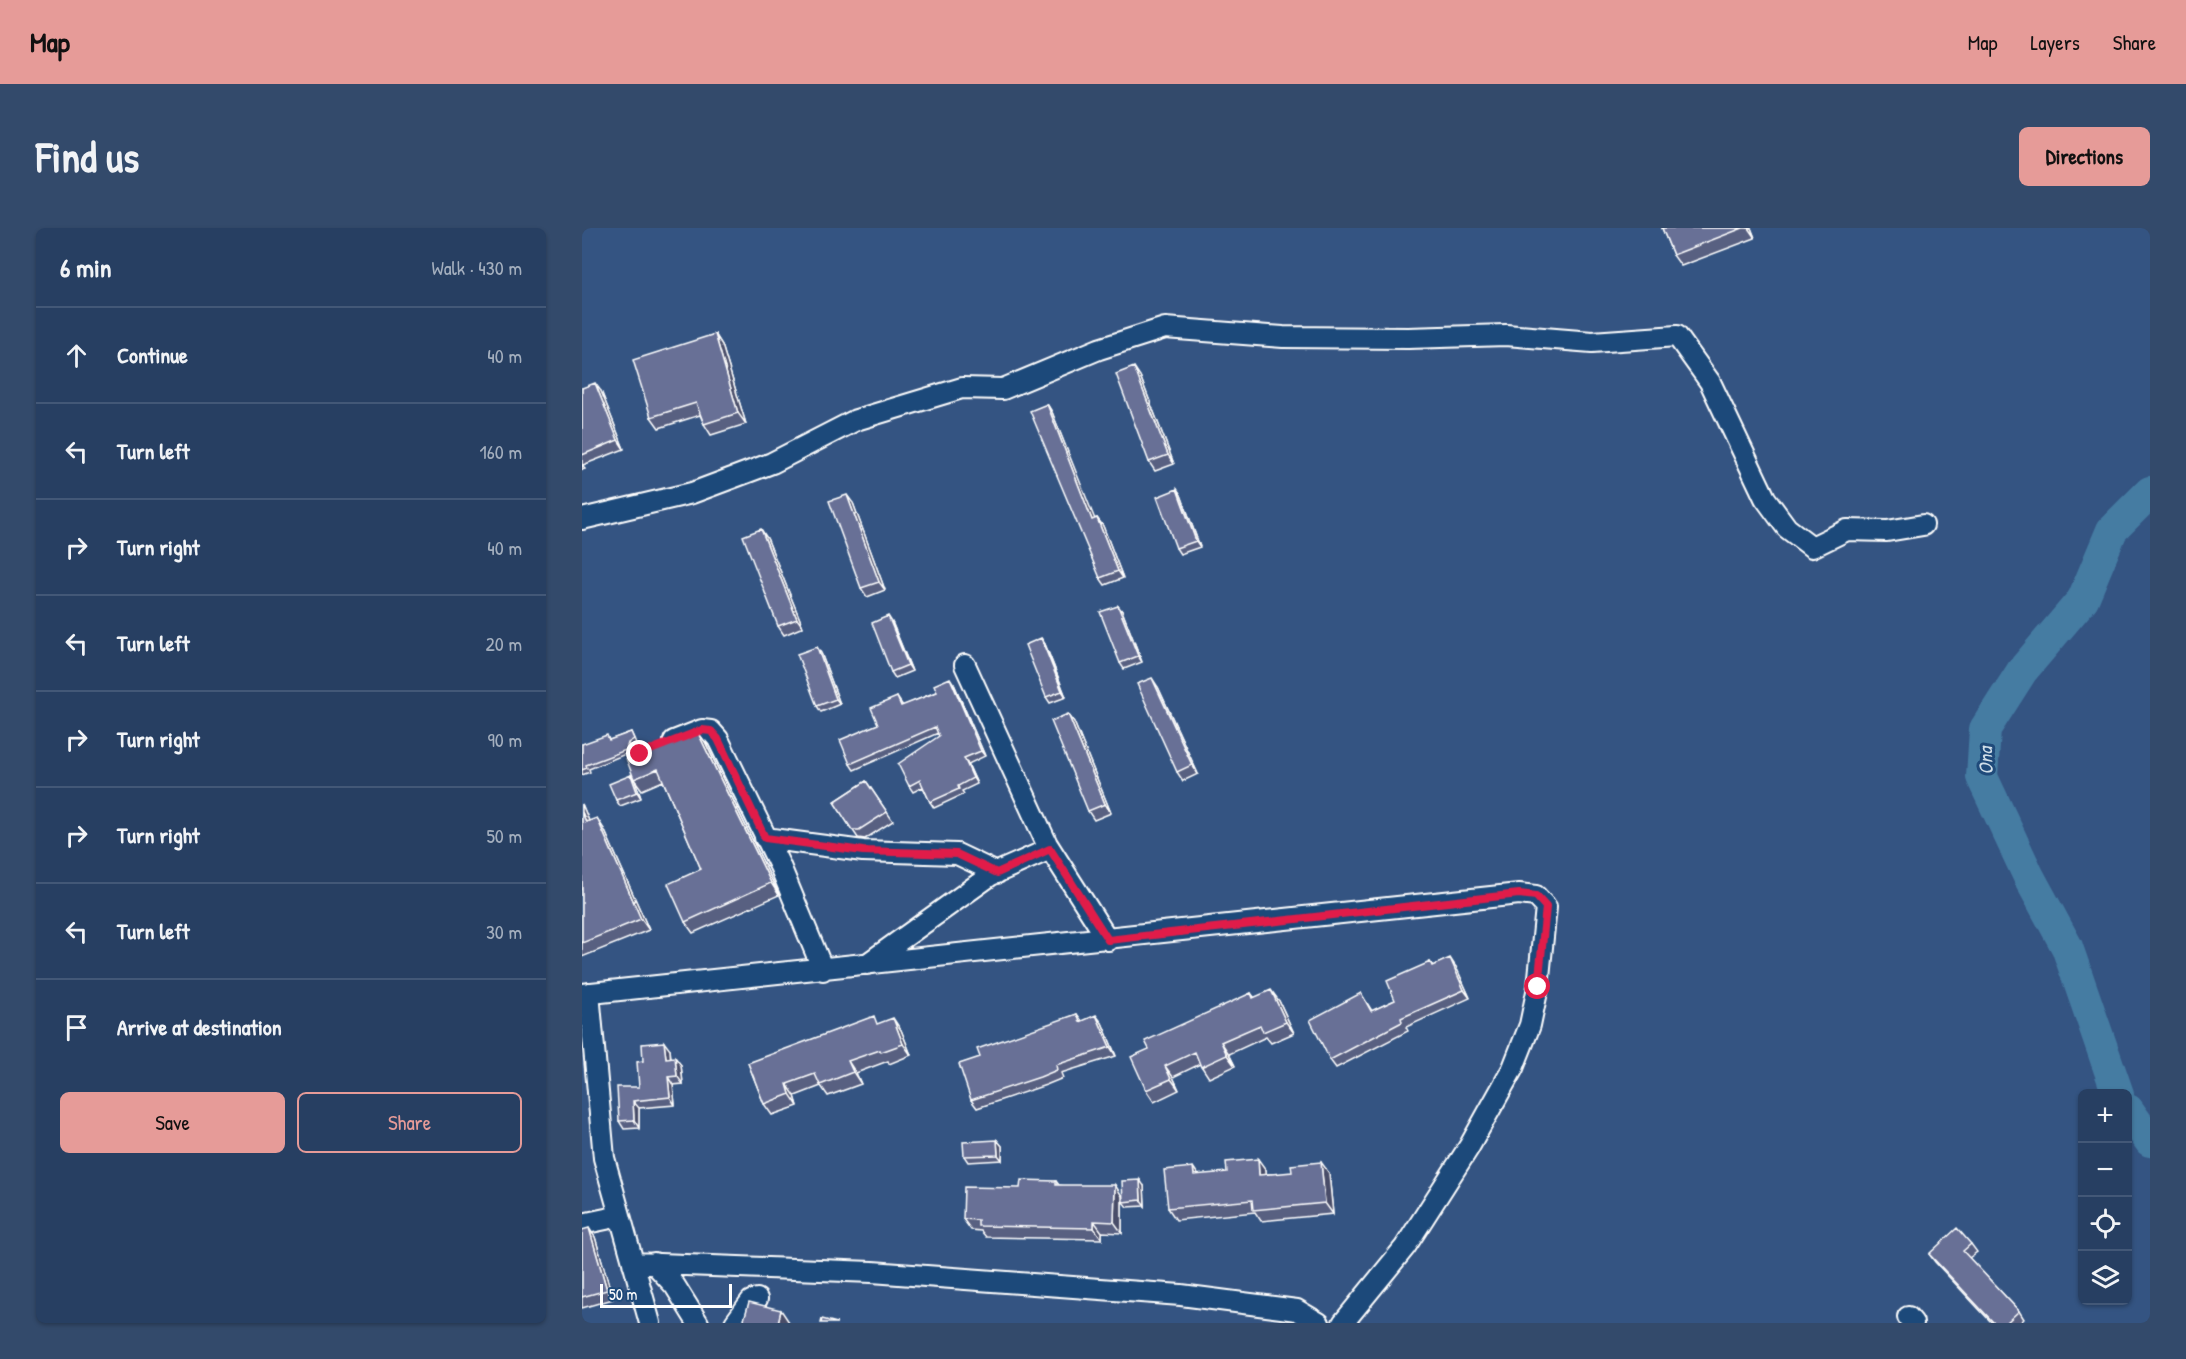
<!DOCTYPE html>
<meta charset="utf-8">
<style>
body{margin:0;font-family:"Patrick Hand",sans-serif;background:#334a6b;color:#f1f3f6}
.controls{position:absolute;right:18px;bottom:18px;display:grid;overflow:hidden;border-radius:9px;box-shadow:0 2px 4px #0004}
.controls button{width:54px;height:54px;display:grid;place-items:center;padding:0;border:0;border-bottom:2px solid #435877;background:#273f62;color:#f1f3f6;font:30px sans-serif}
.scale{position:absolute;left:18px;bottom:15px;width:132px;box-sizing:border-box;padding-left:6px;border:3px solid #fff;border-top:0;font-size:16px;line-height:21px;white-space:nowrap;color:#fff;-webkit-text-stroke:4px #1f4a7a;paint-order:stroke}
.stop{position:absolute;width:18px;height:18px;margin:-14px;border:4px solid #e11d48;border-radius:50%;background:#fff}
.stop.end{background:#e11d48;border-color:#fff;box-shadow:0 2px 6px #0008}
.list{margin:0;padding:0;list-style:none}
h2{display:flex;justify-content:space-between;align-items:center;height:78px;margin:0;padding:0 24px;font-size:26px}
h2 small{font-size:20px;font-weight:400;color:#a4afbe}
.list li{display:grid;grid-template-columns:39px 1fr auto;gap:18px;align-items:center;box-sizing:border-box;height:96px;padding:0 24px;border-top:2px solid #435877}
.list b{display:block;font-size:22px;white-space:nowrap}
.list em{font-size:20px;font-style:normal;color:#a4afbe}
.actions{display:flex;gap:12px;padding:18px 24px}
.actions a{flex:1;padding:14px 0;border:2px solid #e69b98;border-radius:9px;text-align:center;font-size:21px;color:#e69b98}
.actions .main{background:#e69b98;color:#111}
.icon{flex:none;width:33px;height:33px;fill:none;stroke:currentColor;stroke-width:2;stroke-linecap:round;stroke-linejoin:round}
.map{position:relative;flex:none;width:1568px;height:1095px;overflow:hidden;border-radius:9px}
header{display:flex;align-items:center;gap:36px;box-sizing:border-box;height:84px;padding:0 30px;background:#e69b98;color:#111}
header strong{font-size:28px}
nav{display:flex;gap:33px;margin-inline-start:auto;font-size:21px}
.intro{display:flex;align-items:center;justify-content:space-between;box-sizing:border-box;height:144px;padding:0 36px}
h1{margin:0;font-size:42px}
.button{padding:15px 27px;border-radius:9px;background:#e69b98;color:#111;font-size:21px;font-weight:700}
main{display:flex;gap:36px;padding:0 36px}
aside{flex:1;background:#273f62;border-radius:9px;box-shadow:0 2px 4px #0004}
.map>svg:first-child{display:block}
</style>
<header>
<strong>Map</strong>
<nav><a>Map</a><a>Layers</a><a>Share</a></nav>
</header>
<div class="intro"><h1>Find us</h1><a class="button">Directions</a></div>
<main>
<aside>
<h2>6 min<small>Walk · 430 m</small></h2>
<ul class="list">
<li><svg class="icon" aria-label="ahead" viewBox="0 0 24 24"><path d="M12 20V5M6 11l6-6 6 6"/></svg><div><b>Continue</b></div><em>40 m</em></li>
<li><svg class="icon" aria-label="left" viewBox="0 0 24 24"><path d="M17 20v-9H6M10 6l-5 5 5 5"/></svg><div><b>Turn left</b></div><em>160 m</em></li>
<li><svg class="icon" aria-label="right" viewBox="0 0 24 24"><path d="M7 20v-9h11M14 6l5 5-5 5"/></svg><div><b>Turn right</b></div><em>40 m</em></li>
<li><svg class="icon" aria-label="left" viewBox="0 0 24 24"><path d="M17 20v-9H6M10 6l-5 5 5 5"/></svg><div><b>Turn left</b></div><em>20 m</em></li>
<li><svg class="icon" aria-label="right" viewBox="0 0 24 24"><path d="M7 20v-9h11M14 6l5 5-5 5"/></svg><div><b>Turn right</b></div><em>90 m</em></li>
<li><svg class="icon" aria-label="right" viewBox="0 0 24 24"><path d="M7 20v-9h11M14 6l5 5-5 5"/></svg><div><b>Turn right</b></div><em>50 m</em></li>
<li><svg class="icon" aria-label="left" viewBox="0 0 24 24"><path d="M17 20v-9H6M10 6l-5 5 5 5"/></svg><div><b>Turn left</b></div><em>30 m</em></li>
<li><svg class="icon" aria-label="arrive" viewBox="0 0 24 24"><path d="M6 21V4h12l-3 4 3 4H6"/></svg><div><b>Arrive at destination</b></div></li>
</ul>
<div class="actions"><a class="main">Save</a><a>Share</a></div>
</aside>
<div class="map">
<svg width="1568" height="1095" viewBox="0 0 1568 1095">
<rect width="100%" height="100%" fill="#345482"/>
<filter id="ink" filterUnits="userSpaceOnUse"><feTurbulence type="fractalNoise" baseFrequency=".0167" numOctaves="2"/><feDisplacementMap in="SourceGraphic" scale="12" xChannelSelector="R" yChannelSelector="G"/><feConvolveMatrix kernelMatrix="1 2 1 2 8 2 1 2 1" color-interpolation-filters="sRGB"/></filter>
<g filter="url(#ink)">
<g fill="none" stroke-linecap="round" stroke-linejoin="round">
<!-- river -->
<path stroke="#457ba2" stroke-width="32" d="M1536 866 1485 719 1447 649 1400 549 1403 501 1440 443 1501 371 1530 302 1568 264
M1546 882 1568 913"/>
<defs>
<path id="minor" d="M0 291 110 265 190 235 274 192 380 160 421 161 517 121 583 100 701 109 826 110 924 107 1010 114 1095 108 1128 154 1183 270 1205 300 1230 319 1265 302 1305 303 1341 297
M383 437 465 616 526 712
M92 513 120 502 129 503 136 511 198 638 241 742
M183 610 281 623 375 626 415 645
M285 736 409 647 468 621
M7 765 22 930 68 1095
M0 766 937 666 954 668 964 679 956 759 948 797 931 840 887 919 823 1019 761 1095
M0 996 38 988
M51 1035 290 1044 599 1067 715 1082 737 1095
M72 1035 93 1058 116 1095
M1326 1089 1331 1095
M153 1095 169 1073 175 1071"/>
</defs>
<!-- minor casing -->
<use href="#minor" stroke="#fff" stroke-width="24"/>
<!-- minor -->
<use href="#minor" stroke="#1f4a7a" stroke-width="20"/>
</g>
<!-- wall -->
<path fill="#596081" stroke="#fff" stroke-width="1.5" d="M1080 0H1169L1173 10 1099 38 1091 27Z
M133 106 140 117 164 196 129 207 122 196 118 187 77 200 69 189Z
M558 148 592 236 573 243 567 234Z
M0 160 19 163 42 221 1 237 3 241 0 242Z
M465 176 470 184 512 291 515 290 521 298 541 350 523 357 518 350Z
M595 261 599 267 618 319 598 326 594 320Z
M271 275 303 362 285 369 279 360Z
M185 310 221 399 202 407 196 398Z
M536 378 540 383 560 434 542 441 538 435Z
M310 394 330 443 313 450 309 444Z
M459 410 463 416 484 469 468 475 464 469Z
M239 425 258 476 239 484 235 478Z
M372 456 403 528 386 536 395 556 380 563 382 566 352 580 348 574 341 559 331 564 327 558 357 508 356 505 272 542 268 536 315 469 321 478Z
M576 459 616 546 601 553 595 544Z
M486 486 492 494 529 585 512 592 506 583Z
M115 503 123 514 197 667 111 705 103 694 119 641 81 553 60 562 52 551Z
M49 504 54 515 48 519 46 525 7 541 8 544 0 547V516L28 512Z
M49 547 53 553 59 570 38 578 34 572Z
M284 553 311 593 283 611 276 610 252 574Z
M0 576 7 593 22 601 67 702 0 729Z
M848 734 851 738 874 739 888 770 824 799 826 803 754 840 748 832 779 765 790 783 813 772Z
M669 765 672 769 697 773 712 805 689 815 684 809 647 826 653 838 627 850 618 836 591 849 597 862 572 874 564 862 567 821Z
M495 786 500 793 520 795 534 828 479 845 481 850 464 857 395 880 389 872 398 829Z
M297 796 319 802 329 827 307 836 306 833 274 845 279 856 246 868 239 858 213 868 216 878 190 887 182 876 166 835Z
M88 822 89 829 99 837 101 856 91 857 93 877 57 880V900L42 901 37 893 57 859 61 833Z
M415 912 420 918V932L386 934 382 928Z
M684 942V946L747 945 751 986 679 993 673 984 594 992 586 980Z
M474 953 477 957 540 968V1005L520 1004V1011L404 1009 399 1003 389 1002 381 991Z
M562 958 563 978 545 979 541 974Z
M0 1002 13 1009 31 1071 0 1080Z
M1389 1016 1395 1024 1387 1030 1437 1083 1442 1091 1438 1095H1410L1353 1034 1347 1026Z"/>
<!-- shaded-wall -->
<path fill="#494e69" stroke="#fff" stroke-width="1.5" d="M1166 0H1169L1173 10Z
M133 106 140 117 164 196 156 185Z
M552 139 558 148 592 236 586 227Z
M13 155 19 163 42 221 36 212Z
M465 176 470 184 516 299 510 292Z
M595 261 599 267 618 319 614 313Z
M265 267 271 275 303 362 297 354Z
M515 290 521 298 541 350 536 343Z
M179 301 185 310 221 399 215 391Z
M536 378 540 383 560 434 556 428Z
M306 388 310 394 330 443 326 437Z
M459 410 463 416 484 469 480 463Z
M235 419 239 425 258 476 254 471Z
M368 450 372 456 403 528 399 523Z
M570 450 576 459 616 546 610 537Z
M486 486 492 494 529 585 523 576Z
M115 503 123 514 197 667 189 655Z
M46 515 48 519 46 525 44 522Z
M382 530 386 536 395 556 391 550Z
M49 547 53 553 59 570 55 564Z
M0 576 12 605 4 594 0 584Z
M15 590 22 601 67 702 59 691Z
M868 730 874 739 888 770 882 762Z
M689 762 697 773 712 805 704 794Z
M514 787 520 795 534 828 528 819Z
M311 790 319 802 329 827 321 816Z
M82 814 88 822 89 838 84 830Z
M639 814 647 826 653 838 645 827Z
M93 829 99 837 101 856 95 848Z
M266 833 274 845 279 856 271 844Z
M583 838 591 849 597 862 589 851Z
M86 849 91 857 93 877 88 869Z
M205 856 213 868 216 878 208 866Z
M51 873 57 880V900L52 892Z
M415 912 420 918V932L416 927Z
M676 931 684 942 685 958 677 947Z
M739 934 747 945 751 986 743 975Z
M611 939 619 951 612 947Z
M558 952 562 958 563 978 559 972Z
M533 957 540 968V1005L532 994Z
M512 993 520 1004V1011L512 1000Z
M7 1000 13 1009 31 1071 25 1062Z
M199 1082 207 1094V1095H196Z"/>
<!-- building -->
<path fill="#687096" stroke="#fff" stroke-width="1.5" d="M1080 0H1161L1091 27Z
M133 106 156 185 122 196 114 175 69 189 51 132Z
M552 139 586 227 567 234 534 146Z
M13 155 36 212 0 227V160Z
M465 176 510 292 515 290 536 343 518 350 448 183Z
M595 261 614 313 594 320 575 269Z
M265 267 297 354 279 360 247 273Z
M179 301 215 391 196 398 161 308Z
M536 378 556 428 538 435 518 384Z
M306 388 326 437 309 444 290 395Z
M459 410 480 463 464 469 443 417Z
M235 419 254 471 235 478 215 426Z
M368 450 399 523 382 530 391 550 376 558 377 561 348 574 338 552 327 558 316 536 357 508 353 499 268 536 258 512 296 496 289 480 315 469 319 478 355 464 352 457Z
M570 450 610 537 595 544 555 456Z
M486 486 523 576 506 583 469 493Z
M115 503 189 655 103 694 86 656 119 641 76 541 52 551 44 530Z
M49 504 52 511 46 515 44 522 4 537 5 540 0 542V516L25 507 27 512Z
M49 547 55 564 34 572 27 556Z
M284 553 305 584 277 602H270L252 574Z
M0 584 4 594 15 590 59 691 0 715Z
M868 730 882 762 819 790 820 794 748 832 728 792 779 765 789 783 813 772 805 753 848 734 850 738Z
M689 762 704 794 681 804 678 797 639 814 645 827 619 839 613 824 583 838 589 851 564 862 549 829 567 821 563 813 669 765 671 770Z
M495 786 498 794 514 787 528 819 474 837 475 842 458 849 389 872 377 836 398 829 395 821Z
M292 788 295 796 311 790 321 816 299 824 298 822 266 833 271 844 238 857 233 846 205 856 208 866 182 876 166 835Z
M82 814 84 830 93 829 95 848 86 849 88 869 51 873 52 892 37 893 35 859H57L55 834 61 833 60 816Z
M415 912 416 927 382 928 381 914Z
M676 931 677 947 710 944 709 937 739 934 743 975 671 982 670 972 586 980 582 942 611 939 612 947 645 944 644 934Z
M439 952 474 953V957H533L532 994 512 993V1000L396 998V992L381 991 382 959 438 960Z
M558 952 559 972 541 974 540 953Z
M7 1000 25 1062 0 1069V1002Z
M1375 1000 1389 1016 1381 1023 1437 1083 1424 1095H1412L1347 1026Z
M167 1074 199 1082 196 1095H161Z
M240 1091 255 1095H239Z"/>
</g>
<g fill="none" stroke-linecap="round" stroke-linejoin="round" filter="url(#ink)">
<!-- route -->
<path stroke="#e11d48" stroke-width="8" d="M58 526 120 502 129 503 136 511 183 610 281 623 375 626 415 645 468 621 526 712 937 666 954 668 964 679 956 759"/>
</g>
<g text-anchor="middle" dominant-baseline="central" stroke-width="6" stroke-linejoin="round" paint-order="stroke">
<!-- water labels -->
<g font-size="20" font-style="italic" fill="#d0dee8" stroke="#1f4a7a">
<text transform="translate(1403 533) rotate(-92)">Ona</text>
</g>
</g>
</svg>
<div class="controls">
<button>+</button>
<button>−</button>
<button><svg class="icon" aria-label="locate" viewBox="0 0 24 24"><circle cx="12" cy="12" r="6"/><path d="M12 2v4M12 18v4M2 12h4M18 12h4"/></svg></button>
<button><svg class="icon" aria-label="layers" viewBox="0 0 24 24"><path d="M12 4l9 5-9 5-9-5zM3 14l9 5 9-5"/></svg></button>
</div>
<div class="scale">50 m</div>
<div class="stop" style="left:956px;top:759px"></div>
<div class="stop end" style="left:58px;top:526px"></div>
</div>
</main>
